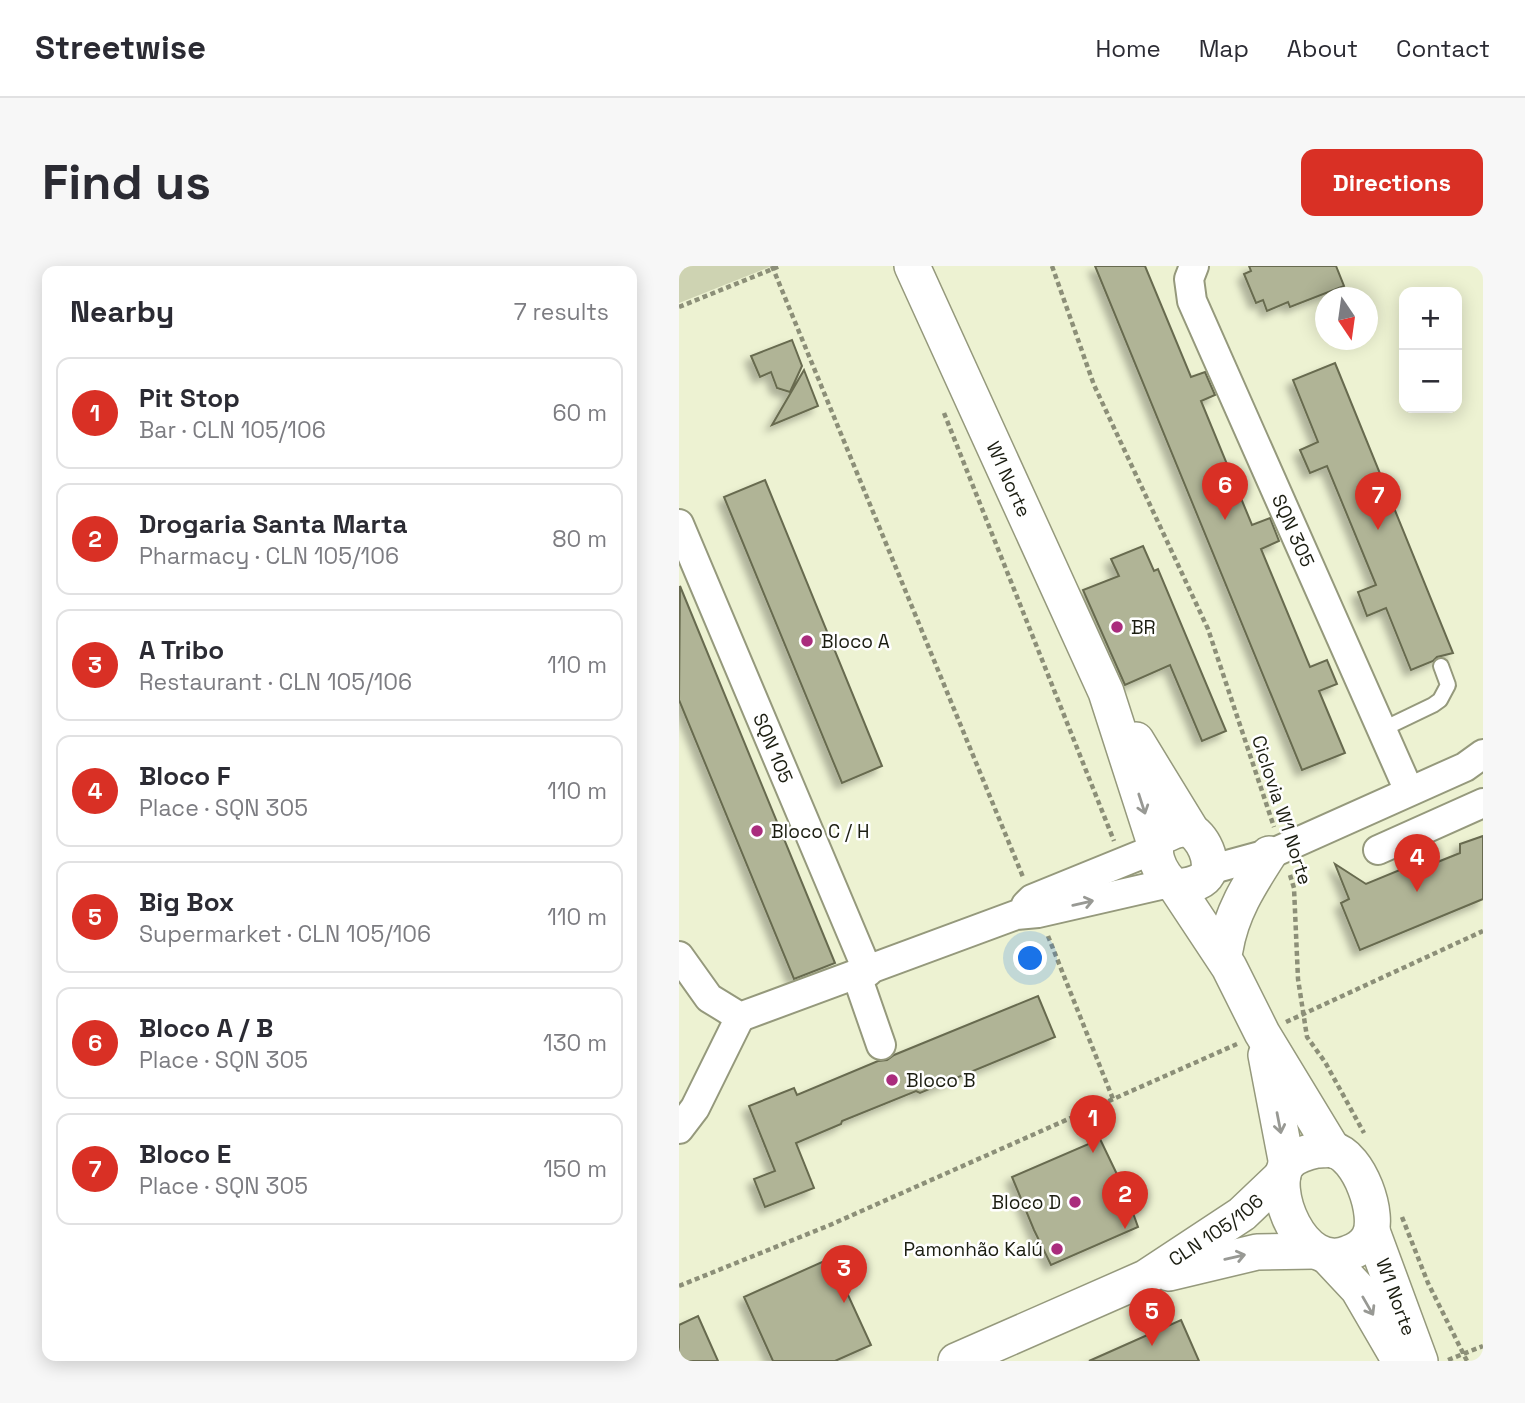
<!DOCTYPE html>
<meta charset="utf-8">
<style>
body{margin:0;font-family:"Space Grotesk",sans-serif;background:#f7f7f7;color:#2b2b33}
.controls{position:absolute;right:21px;top:21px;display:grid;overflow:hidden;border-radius:14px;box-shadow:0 4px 18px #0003}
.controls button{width:63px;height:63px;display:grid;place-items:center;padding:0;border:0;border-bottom:2px solid #e1e1e2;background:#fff;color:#2b2b33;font:35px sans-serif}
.compass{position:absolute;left:636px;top:21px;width:63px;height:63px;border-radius:50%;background:#fff;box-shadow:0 4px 18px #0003;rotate:167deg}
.you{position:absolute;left:352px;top:693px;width:24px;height:24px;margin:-18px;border:5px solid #fff;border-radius:50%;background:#1a73e8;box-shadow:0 0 0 10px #1a73e833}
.badge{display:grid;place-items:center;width:46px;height:46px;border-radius:50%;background:#d93025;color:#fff;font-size:23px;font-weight:700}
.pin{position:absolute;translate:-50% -58px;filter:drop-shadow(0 2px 4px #0008)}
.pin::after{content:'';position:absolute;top:37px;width:24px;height:21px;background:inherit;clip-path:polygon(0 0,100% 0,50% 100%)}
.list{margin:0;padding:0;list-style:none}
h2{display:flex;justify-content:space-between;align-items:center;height:91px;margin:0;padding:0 28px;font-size:30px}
h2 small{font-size:23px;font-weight:400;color:#7c7c81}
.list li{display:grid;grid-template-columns:46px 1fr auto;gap:21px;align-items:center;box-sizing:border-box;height:112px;margin:0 14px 14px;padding:0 14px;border:2px solid #e1e1e2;border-radius:14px}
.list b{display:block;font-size:26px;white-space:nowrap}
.list p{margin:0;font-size:23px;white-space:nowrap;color:#7c7c81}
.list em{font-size:23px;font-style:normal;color:#7c7c81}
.map{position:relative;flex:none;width:804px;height:1095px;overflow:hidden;border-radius:14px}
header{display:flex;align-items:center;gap:42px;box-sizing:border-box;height:98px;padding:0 35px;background:#fff;border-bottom:2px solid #e1e1e2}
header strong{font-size:33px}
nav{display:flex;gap:38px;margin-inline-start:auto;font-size:24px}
.intro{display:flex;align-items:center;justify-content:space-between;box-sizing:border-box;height:168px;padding:0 42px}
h1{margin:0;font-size:49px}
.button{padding:18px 32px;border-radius:14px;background:#d93025;color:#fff;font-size:24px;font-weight:700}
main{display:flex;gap:42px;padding:0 42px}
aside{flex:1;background:#fff;border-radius:14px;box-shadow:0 4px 18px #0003}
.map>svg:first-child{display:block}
</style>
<header>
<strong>Streetwise</strong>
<nav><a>Home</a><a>Map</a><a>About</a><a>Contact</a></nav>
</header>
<div class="intro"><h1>Find us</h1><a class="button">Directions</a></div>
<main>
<aside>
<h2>Nearby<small>7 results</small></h2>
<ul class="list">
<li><span class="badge">1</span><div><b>Pit Stop</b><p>Bar · CLN 105/106</p></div><em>60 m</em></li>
<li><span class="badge">2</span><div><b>Drogaria Santa Marta</b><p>Pharmacy · CLN 105/106</p></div><em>80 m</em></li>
<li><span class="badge">3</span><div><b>A Tribo</b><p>Restaurant · CLN 105/106</p></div><em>110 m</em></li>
<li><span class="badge">4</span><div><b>Bloco F</b><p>Place · SQN 305</p></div><em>110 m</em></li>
<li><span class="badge">5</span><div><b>Big Box</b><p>Supermarket · CLN 105/106</p></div><em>110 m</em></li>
<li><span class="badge">6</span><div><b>Bloco A / B</b><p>Place · SQN 305</p></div><em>130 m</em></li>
<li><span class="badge">7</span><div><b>Bloco E</b><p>Place · SQN 305</p></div><em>150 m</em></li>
</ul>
</aside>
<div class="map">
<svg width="804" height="1095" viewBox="0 0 804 1095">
<defs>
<filter id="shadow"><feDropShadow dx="-6" dy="6" stdDeviation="3.5" flood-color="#0004"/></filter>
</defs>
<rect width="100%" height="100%" fill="#edf2d2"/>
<!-- green -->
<path fill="#ced3b2" d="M0 0H93L0 37Z"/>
<!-- building -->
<path fill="#b0b496" stroke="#676b4f" stroke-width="2" filter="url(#shadow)" d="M416 0H466L512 111 526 106 536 129 522 135 573 259 591 252 600 275 582 283 631 401 648 394 658 418 640 425 666 487 623 504Z
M570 0H657L665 20 611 41 609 36 588 45 584 34 577 37 565 8 572 5Z
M113 74 123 100 111 126 98 122 92 106 81 111 72 90Z
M656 97 774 387 758 391 754 395 732 404 707 342 688 350 679 326 697 319 648 200 631 207 621 184 639 176 614 114Z
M125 104 139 140 93 159Z
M86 214 203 500 163 517 45 231Z
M464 280 475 305 479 303 547 465 523 475 491 399 446 419 404 324 440 310 432 293Z
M1 320 156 697 115 713 0 434Z
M804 570V633L681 684 662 637 670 633 656 598 687 618 750 592 756 597 781 587V578Z
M359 730 376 771 241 827 237 825 163 855 162 858 117 877 135 922 86 941 75 913 96 905 70 840 115 822 118 829 199 795 208 794 215 789Z
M421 873 446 925 459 961 372 999 355 964 333 911Z
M152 992 192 1079 156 1095H94L65 1031Z
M19 1050 39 1095H0V1059Z
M502 1054 520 1095H410Z"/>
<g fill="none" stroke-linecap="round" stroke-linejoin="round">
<defs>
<path id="service" d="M702 464 754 439 761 434 769 419 762 400"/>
<g id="minor">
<path id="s1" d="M515 0 510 13 513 35 730 525"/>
<path id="s2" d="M0 258 189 706"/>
<path d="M699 584 804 537"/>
<path d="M530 604 596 586 786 501 804 488"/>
<path d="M347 639 353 633 476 583"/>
<path d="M0 690 30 732 61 751 337 649 359 647 490 617"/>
<path d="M178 710 202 779"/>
<path d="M0 863 16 842 61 751"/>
</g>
<g id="tertiary">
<path id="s3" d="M233 0 427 426 476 578"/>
<path d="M457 474 512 564"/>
<path d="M497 621C506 620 521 618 527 610 537 598 523 567 509 564 502 562 494 565 488 568 465 577 481 611 497 621L550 701 583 767 654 884"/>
<path d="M546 684C552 647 570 619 590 588"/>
<path d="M587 789 608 899"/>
<path d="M638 884C643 884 650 883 654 884 680 889 702 950 690 971 686 979 678 984 670 987 622 1008 589 920 609 897 616 890 629 886 638 884Z"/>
<path id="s4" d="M693 965 741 1095"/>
<path d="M649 991 679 1023 721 1095"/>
<path d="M490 1007 578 986 635 985"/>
<path id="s5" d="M277 1095 466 1012 563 948 604 909"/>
</g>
</defs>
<!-- service casing -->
<use href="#service" stroke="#95997c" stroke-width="18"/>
<!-- minor casing -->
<use href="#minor" stroke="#95997c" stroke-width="32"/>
<!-- tertiary casing -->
<use href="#tertiary" stroke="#95997c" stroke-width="38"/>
<!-- path -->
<path stroke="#8c8f78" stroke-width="4.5" stroke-dasharray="5 3.5" stroke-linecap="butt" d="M93 0 344 611
M373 0 415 119 529 363 595 561
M0 41 101 0
M265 147 435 575
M611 609 615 622 619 713 628 771 646 796 685 867
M369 670 434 833
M607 756 804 665
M723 951 749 1017 788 1095
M0 1020 151 959 558 778
M769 1094 804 1080"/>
<!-- service -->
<use href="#service" stroke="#fff" stroke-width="14"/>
<!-- minor -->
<use href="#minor" stroke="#fff" stroke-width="28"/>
<!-- tertiary -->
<use href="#tertiary" stroke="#fff" stroke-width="35"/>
</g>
<!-- one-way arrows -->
<defs><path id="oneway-shaft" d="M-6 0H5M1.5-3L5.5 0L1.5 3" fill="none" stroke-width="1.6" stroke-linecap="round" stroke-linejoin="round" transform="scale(1.75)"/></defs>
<g stroke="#989994">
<use href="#oneway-shaft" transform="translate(463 538) rotate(72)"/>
<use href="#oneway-shaft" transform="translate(404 637) rotate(-13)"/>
<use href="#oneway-shaft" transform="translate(600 857) rotate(79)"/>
<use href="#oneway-shaft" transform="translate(556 991) rotate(-13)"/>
<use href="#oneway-shaft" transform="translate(689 1040) rotate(60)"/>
</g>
<!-- markers -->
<g fill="#aa2c7d" stroke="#fff" stroke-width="2.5">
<circle cx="438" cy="361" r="7"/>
<circle cx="128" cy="375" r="7"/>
<circle cx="78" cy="565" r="7"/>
<circle cx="213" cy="814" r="7"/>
<circle cx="396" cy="936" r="7"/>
<circle cx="378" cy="983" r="7"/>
</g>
<g text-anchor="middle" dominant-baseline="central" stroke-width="5" stroke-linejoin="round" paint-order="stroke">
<!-- street labels -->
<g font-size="19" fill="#1b1d11" stroke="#fff">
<text stroke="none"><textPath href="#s3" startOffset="234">W1 Norte</textPath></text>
<text stroke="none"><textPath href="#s1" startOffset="287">SQN 305</textPath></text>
<text stroke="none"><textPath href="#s2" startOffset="243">SQN 105</textPath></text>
<text transform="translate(603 544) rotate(72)">Ciclovia W1 Norte</text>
<text stroke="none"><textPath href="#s5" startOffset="292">CLN 105/106</textPath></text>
<text stroke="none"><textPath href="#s4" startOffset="70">W1 Norte</textPath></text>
</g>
<!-- poi labels -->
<g font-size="19" fill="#1b1d11" stroke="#fff" text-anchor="start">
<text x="452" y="361">BR</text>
<text x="142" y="375">Bloco A</text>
<text x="92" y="565">Bloco C / H</text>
<text x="227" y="814">Bloco B</text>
<text x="382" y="936" text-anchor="end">Bloco D</text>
<text x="364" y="983" text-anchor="end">Pamonhão Kalú</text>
</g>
</g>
</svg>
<div class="controls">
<button>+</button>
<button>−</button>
</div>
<svg class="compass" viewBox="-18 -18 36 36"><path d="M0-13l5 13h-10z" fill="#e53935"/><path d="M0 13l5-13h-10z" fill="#7c7c81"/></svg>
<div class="you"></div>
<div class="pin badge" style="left:414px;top:887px">1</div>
<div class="pin badge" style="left:446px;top:963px">2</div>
<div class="pin badge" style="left:165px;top:1037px">3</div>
<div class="pin badge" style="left:738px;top:626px">4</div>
<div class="pin badge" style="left:473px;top:1080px">5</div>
<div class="pin badge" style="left:546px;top:254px">6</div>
<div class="pin badge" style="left:699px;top:264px">7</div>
</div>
</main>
